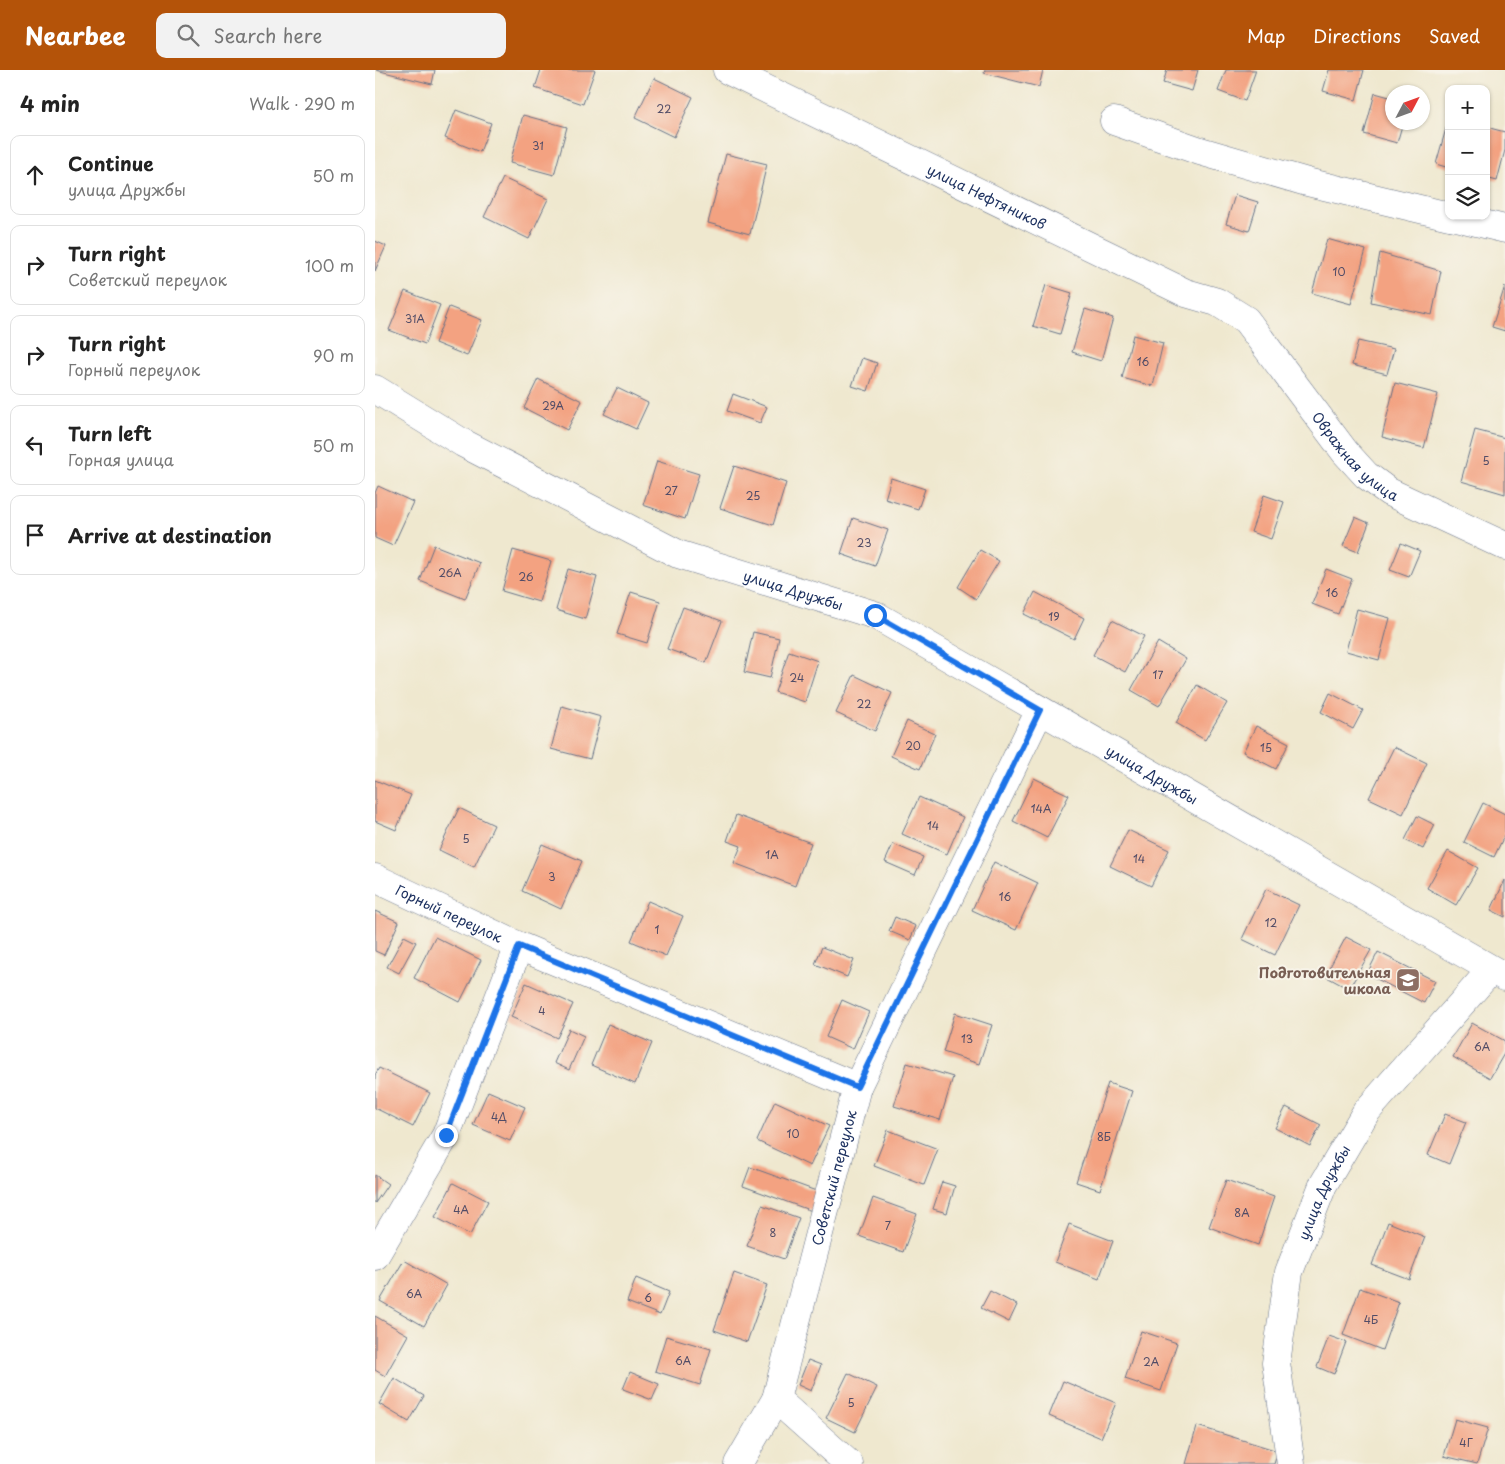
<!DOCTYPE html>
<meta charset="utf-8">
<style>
body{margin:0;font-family:"Playpen Sans",sans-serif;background:#f2f2f2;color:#222}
.controls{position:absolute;right:15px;top:15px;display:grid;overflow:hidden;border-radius:10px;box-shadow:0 1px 4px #0004}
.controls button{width:45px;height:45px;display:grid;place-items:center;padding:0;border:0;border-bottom:1px solid #e0e0e0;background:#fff;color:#222;font:25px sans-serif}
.compass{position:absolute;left:1010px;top:15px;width:45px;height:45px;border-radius:50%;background:#fff;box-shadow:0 1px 4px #0004;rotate:49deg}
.stop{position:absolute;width:15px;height:15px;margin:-11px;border:4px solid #1a73e8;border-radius:50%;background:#fff}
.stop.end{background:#1a73e8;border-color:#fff;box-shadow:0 1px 5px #0008}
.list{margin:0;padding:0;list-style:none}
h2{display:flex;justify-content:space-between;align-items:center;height:65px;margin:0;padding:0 20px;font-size:21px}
h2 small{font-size:16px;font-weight:400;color:#767676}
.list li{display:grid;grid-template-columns:32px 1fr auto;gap:15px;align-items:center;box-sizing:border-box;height:80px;margin:0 10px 10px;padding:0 10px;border:1px solid #e0e0e0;border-radius:10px}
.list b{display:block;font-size:19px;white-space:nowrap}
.list p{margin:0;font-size:16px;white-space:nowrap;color:#767676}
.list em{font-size:16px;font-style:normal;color:#767676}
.icon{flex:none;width:28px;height:28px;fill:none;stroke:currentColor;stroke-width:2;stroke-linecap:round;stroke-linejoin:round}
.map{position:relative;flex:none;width:1130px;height:1394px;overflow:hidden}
header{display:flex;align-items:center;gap:30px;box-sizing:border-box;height:70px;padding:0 25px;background:#b45309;color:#fff}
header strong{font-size:24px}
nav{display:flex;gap:28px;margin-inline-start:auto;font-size:18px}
.search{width:350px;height:45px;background:#f2f2f2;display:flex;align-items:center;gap:12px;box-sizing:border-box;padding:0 18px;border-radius:10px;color:#767676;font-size:19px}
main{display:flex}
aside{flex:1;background:#fff}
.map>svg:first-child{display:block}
</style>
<header>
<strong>Nearbee</strong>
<div class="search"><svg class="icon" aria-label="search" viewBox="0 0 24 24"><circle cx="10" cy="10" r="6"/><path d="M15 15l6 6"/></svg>Search here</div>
<nav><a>Map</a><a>Directions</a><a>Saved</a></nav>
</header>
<main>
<aside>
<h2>4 min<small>Walk · 290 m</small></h2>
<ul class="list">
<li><svg class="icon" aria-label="ahead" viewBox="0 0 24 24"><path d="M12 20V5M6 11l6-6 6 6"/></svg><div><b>Continue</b><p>улица Дружбы</p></div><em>50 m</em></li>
<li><svg class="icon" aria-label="right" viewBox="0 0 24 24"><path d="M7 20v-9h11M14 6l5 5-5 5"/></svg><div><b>Turn right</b><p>Советский переулок</p></div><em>100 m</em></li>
<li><svg class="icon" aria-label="right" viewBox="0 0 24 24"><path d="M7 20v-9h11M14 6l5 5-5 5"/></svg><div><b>Turn right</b><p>Горный переулок</p></div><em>90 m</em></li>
<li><svg class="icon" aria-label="left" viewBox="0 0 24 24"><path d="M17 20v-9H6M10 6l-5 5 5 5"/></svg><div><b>Turn left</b><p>Горная улица</p></div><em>50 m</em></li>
<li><svg class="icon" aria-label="arrive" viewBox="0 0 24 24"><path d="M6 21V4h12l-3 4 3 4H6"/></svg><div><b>Arrive at destination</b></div></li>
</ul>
</aside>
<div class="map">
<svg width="1130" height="1394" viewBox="0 0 1130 1394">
<rect width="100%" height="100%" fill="#f7f3e8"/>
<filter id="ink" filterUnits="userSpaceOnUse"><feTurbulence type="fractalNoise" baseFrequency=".02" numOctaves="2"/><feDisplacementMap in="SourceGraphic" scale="10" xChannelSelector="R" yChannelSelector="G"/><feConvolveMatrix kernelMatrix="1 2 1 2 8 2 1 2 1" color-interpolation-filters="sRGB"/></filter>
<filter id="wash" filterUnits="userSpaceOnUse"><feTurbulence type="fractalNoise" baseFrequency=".0096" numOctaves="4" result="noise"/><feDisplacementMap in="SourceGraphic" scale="20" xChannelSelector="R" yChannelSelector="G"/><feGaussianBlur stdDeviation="1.12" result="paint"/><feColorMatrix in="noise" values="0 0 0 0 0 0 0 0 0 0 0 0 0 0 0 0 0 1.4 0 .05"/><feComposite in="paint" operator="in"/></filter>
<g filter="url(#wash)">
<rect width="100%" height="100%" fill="#efe8cf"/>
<g id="blocks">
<!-- building -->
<path fill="#f3a281" d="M1 0H60L57 14Z
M166 0H220L208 34 160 18Z
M610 0H668L664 17 609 3Z
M792 0H823L817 21 788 13Z
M851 0H881L870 31 843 21Z
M954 0H989L981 30 948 21Z
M279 8 318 27 299 67 260 48Z
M1000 23 1018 28V52H1028L1022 73 989 64Z
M81 40 116 53 105 82 70 68Z
M148 45 192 57 179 105 135 93Z
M1074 48V98L1061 94Z
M1111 57 1130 62V80L1122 111 1111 108Z
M351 84 392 94 375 164 333 153Z
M128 108 173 129 154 169 109 147Z
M860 125 883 132 874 161 851 154Z
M952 169 991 180 976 234 937 223Z
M0 171 11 176 0 201Z
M1005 183 1066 201 1057 245 996 232Z
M671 215 697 223 685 264 658 256Z
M1130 216V261L1117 257Z
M30 221 65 235 50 274 14 260Z
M74 237 107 250 92 286 60 273Z
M710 239 738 248 726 291 697 282Z
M758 265 788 273 778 316 747 308Z
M983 271 1019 279 1012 304 977 295Z
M487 288 502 293 493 321 477 316Z
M163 309 207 331 192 360 149 338Z
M1020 313 1063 324 1049 378 1007 367Z
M242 318 273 333 261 359 229 344Z
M358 324 392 337 385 353 352 341Z
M1100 360 1130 368V424L1086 411Z
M282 391 324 404 310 449 268 435Z
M359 396 411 413 398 455 345 438Z
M516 408 550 419 543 439 510 429Z
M3 416 38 432 18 476 0 468V423Z
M889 425 909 432 896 469 876 462Z
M980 447 994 453 983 482 968 476Z
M478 448 513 460 500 496 466 484Z
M1026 473 1045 481 1034 507 1015 500Z
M59 475 105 493 90 529 45 511Z
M138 480 176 491 164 532 127 521Z
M605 480 624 491 601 529 583 517Z
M193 499 222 507 210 549 181 540Z
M951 499 977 509 963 544 937 534Z
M256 522 285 531 272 573 242 564Z
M660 522 709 548 699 569 649 544Z
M308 537 347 551 331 593 292 579Z
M982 539 1015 548 1004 590 971 581Z
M737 550 769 566 750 602 718 585Z
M378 562 404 568 395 608 369 602Z
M783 572 811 589 784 636 756 620Z
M414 581 443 591 430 632 400 622Z
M479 605 517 623 500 661 461 643Z
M822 615 852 633 830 670 801 653Z
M955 623 988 640 978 659 946 642Z
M187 636 226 647 215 689 176 679Z
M532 651 560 664 545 699 516 686Z
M881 656 914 673 901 699 868 682Z
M1019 677 1052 693 1028 744 994 728Z
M659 708 694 725 672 768 638 751Z
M0 710 36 725 21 760 0 751Z
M544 727 588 747 572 784 527 764Z
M1108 733 1130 744V764L1119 787 1089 772Z
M84 738 119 755 99 797 64 780Z
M361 745 436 773 420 816 359 793 366 776 352 771Z
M1042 746 1060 755 1048 779 1030 770Z
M753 760 794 780 776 816 735 796Z
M167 774 207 791 186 839 147 821Z
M518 774 548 787 540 805 510 792Z
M1073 781 1103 798 1081 835 1052 818Z
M619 792 663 813 641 860 597 840Z
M1130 810V847L1116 840Z
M891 819 924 835 900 885 867 869Z
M273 831 308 846 291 886 256 871Z
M0 841 24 852 9 885 0 881Z
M520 847 541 856 535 870 514 861Z
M29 866 41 872 24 903 12 897Z
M60 867 106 890 85 932 39 908Z
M971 867 996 880 974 919 950 906Z
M447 877 479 890 472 907 440 894Z
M1003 882 1060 911 1049 933 992 904Z
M151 913 198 934 182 968 136 947Z
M467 930 494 942 478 979 451 967Z
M580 943 617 955 604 994 568 982Z
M1097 953 1130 971V982L1115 1008 1078 987Z
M233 954 277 973 260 1014 216 995Z
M194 959 209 966 194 1000 179 993Z
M532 993 578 1007 565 1050 519 1036Z
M4 998 55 1023 38 1057 0 1038V1005Z
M733 1013 757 1021 725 1120 701 1112Z
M113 1021 150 1037 135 1071 98 1055Z
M400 1031 454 1056 435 1096 382 1071Z
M911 1037 946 1055 935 1076 900 1058Z
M1070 1044 1091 1052 1074 1094 1053 1085Z
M513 1060 563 1079 549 1115 499 1096Z
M375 1097 444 1122 437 1141 368 1116Z
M0 1105 13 1114 0 1133Z
M851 1110 899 1127 883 1175 834 1157Z
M567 1112 580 1116 572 1143 558 1139Z
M78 1113 113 1131 95 1165 60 1147Z
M498 1128 542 1144 528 1182 484 1166Z
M387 1135 424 1148 409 1189 372 1176Z
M1013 1152 1050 1167 1034 1209 997 1195Z
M694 1154 738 1171 724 1209 680 1192Z
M29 1190 72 1215 49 1256 5 1231Z
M359 1203 392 1215 372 1272 339 1260Z
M261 1208 294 1222 285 1245 252 1232Z
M985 1218 1024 1232 1007 1280 968 1265Z
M615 1221 642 1235 634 1252 606 1238Z
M0 1246 33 1265 10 1306 0 1300Z
M766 1261 802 1273 786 1321 750 1309Z
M291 1266 336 1279 325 1315 280 1301Z
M954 1266 971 1272 959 1304 942 1297Z
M433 1290 446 1295 436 1321 423 1315Z
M255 1302 284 1314 277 1330 248 1319Z
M473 1303 502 1317 480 1362 451 1348Z
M19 1308 49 1326 34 1352 4 1334Z
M688 1311 741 1333 726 1368 674 1346Z
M1080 1349 1113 1358 1102 1394 1069 1386Z
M822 1356 903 1381 899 1394H811Z"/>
</g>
</g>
<g filter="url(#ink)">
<use href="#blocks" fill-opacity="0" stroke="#657086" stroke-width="1"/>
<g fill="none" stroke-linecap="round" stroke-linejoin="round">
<defs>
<g id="street">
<path id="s1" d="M352 0 811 223 842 232 871 250 970 382 991 405 1014 422 1130 476"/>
<path d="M739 51 825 81 932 112 1074 146"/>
<path d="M1076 146 1130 159"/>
<path id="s2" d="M0 319 88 373 303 484 500 545 1130 907"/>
<path id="s3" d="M0 808 144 876 482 1017"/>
<path d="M0 1186 71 1065 144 876"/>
<path d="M401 1329 474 1394"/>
<path id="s4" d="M363 1394 401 1329 482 1017 665 640"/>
<path id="s5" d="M916 1394 901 1293 914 1202 948 1115 991 1042 1116 900"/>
</g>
</defs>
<!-- street casing -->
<use href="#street" stroke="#657086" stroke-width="29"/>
<!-- street -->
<use href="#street" stroke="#fff" stroke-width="28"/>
</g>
</g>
<g fill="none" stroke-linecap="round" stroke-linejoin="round" filter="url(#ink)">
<!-- route -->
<path stroke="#1a73e8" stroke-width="6" d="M71 1065 144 876 482 1017 665 640 500 545"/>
</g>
<!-- icons -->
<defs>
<symbol id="school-square" viewBox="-11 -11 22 22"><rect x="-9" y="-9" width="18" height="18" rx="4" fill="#8d6e63" stroke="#f7f3e8"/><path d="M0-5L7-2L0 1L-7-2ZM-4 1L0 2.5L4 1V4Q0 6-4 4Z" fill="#fff"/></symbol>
</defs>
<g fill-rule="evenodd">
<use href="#school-square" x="1019" y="896" width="28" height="28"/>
</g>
<g text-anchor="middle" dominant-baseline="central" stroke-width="4" stroke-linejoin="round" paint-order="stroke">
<!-- number labels -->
<g font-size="11" fill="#514c67">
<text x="289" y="38">22</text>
<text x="163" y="75">31</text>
<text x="964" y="201">10</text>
<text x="40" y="248">31А</text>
<text x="768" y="291">16</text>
<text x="178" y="335">29А</text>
<text x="1111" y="390">5</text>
<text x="296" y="420">27</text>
<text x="378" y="425">25</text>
<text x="489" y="472">23</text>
<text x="75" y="502">26А</text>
<text x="151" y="506">26</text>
<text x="957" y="522">16</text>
<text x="679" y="546">19</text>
<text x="783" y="604">17</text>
<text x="422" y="607">24</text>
<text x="489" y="633">22</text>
<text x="538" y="675">20</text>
<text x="891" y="677">15</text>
<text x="666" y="738">14А</text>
<text x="558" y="755">14</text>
<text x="91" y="768">5</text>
<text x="397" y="784">1А</text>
<text x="764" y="788">14</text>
<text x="177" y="806">3</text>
<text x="630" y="826">16</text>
<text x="896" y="852">12</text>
<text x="282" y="859">1</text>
<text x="167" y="940">4</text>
<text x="592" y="968">13</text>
<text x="1107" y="976">6А</text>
<text x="124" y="1046">4Д</text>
<text x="418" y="1063">10</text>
<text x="729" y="1066">8Б</text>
<text x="86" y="1139">4А</text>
<text x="867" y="1142">8А</text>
<text x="513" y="1155">7</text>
<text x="398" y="1162">8</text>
<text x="39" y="1223">6А</text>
<text x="273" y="1227">6</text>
<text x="996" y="1249">4Б</text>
<text x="308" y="1290">6А</text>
<text x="776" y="1291">2А</text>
<text x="476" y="1332">5</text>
<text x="1091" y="1372">4Г</text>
</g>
<!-- street labels -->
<g font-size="14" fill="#1b2f5e" stroke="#f7f3e8">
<text stroke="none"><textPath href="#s1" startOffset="289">улица Нефтяников</textPath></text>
<text stroke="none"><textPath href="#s1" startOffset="752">Овражная улица</textPath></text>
<text stroke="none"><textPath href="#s2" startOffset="466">улица Дружбы</textPath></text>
<text stroke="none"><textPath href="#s2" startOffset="871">улица Дружбы</textPath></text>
<text stroke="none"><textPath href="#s3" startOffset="82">Горный переулок</textPath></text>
<text stroke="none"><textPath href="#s4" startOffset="304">Советский переулок</textPath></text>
<text stroke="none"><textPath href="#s5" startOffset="281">улица Дружбы</textPath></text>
</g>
<!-- education labels -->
<g font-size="14" font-weight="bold" fill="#785e54" stroke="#f7f3e8" text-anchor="end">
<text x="1016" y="902">Подготовительная<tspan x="1016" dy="16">школа</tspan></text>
</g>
</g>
</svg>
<div class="controls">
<button>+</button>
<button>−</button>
<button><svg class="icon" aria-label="layers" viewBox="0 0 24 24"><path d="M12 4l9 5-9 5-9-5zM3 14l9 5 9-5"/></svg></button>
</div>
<svg class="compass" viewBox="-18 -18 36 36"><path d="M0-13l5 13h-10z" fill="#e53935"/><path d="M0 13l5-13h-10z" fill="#767676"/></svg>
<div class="stop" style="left:500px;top:545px"></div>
<div class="stop end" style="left:71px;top:1065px"></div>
</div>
</main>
